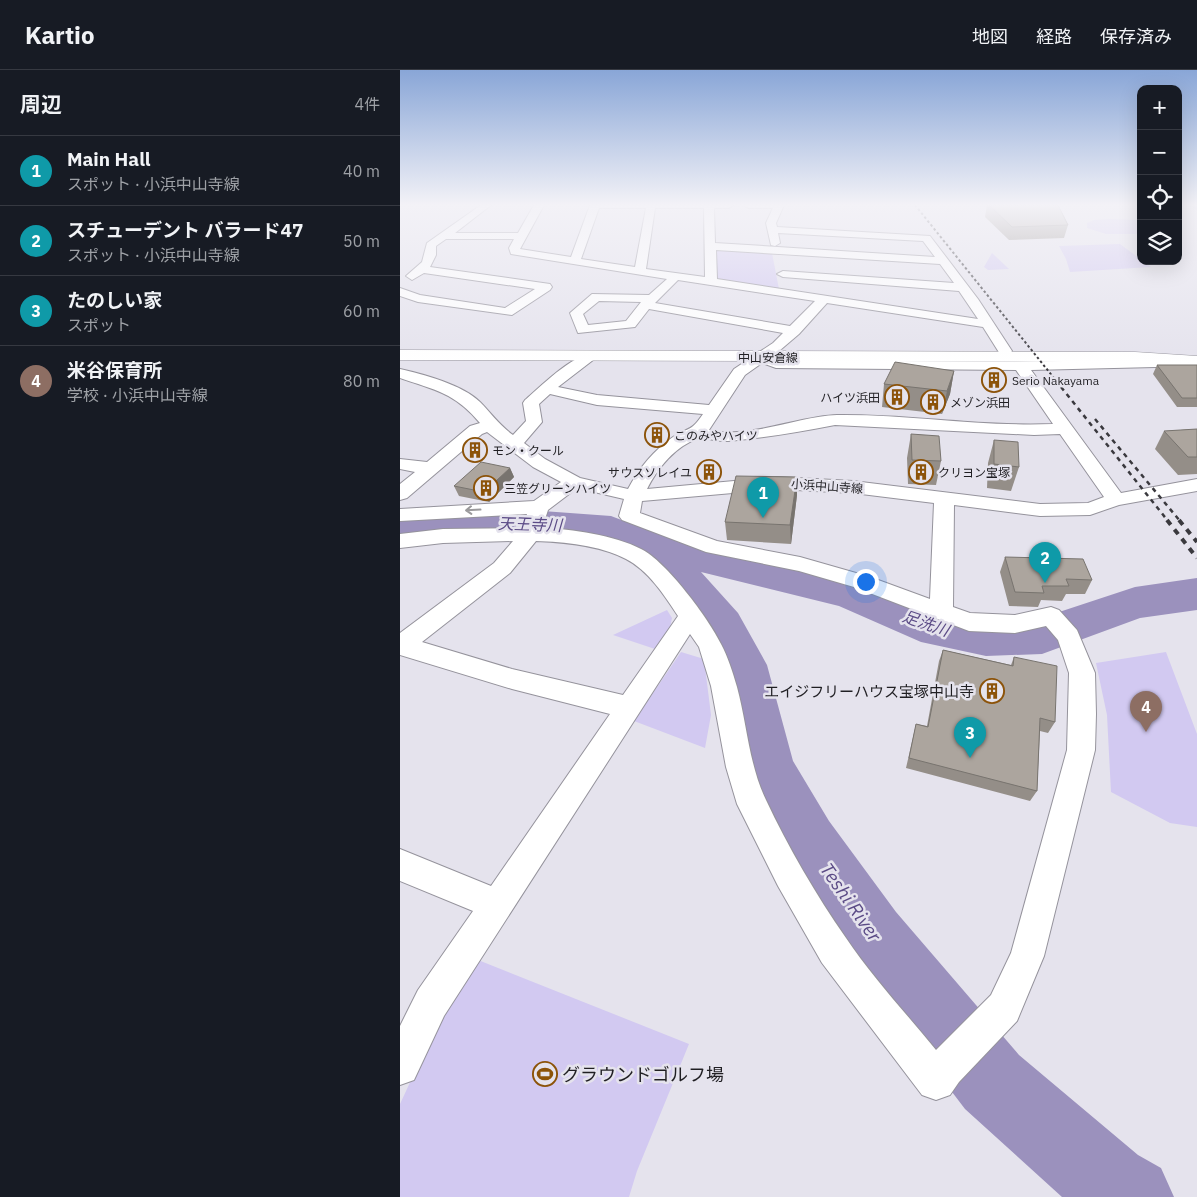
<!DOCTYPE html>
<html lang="ja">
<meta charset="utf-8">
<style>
body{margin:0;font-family:"IBM Plex Sans","Noto Sans JP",sans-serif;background:#242831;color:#f1f3f6}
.controls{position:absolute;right:15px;top:15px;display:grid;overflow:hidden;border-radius:10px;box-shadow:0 5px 20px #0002}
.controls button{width:45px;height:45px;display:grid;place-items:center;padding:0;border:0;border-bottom:1px solid #363941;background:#171b24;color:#f1f3f6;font:25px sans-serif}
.you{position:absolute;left:465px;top:511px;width:18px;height:18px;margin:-12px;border:4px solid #fff;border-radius:50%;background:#1a73e8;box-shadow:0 0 0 8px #1a73e833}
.badge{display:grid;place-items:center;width:32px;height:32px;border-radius:50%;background:#c4ab8b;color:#fff;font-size:16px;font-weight:700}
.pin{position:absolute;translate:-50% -41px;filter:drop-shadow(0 1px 2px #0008)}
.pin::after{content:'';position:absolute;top:26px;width:18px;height:15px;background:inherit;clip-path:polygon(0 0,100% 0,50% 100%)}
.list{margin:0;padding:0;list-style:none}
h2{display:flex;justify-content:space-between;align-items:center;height:65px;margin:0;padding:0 20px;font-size:21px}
h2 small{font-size:16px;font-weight:400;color:#9ea1a6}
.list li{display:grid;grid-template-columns:32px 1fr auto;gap:15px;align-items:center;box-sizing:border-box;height:70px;padding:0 20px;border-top:1px solid #363941}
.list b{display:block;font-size:19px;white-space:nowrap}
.list p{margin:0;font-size:16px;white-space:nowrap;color:#9ea1a6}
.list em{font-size:16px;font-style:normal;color:#9ea1a6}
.icon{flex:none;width:28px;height:28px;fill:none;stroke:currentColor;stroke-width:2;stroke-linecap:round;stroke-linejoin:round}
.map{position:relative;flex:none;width:797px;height:1127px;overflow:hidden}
header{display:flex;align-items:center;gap:30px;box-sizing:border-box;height:70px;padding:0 25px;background:#171b24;border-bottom:1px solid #363941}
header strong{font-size:24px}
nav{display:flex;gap:28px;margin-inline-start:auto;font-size:18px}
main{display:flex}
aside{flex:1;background:#171b24}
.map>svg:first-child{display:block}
</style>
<header>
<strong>Kartio</strong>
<nav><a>地図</a><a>経路</a><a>保存済み</a></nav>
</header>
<main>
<aside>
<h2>周辺<small>4件</small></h2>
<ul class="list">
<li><span class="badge" style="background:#0f9aa8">1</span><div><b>Main Hall</b><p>スポット · 小浜中山寺線</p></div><em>40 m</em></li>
<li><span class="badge" style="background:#0f9aa8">2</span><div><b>スチューデント バラード47</b><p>スポット · 小浜中山寺線</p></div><em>50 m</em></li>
<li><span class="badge" style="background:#0f9aa8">3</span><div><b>たのしい家</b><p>スポット</p></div><em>60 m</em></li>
<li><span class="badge" style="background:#8d6e63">4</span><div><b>米谷保育所</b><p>学校 · 小浜中山寺線</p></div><em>80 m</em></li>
</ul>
</aside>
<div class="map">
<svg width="797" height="1127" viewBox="0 0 797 1127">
<rect width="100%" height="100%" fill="#e5e3ed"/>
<!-- green -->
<path fill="#d2c9f1" d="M709 149 741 150V164H706L687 158V153L694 150Z
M720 174 751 197 670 202 666 189 659 176Z
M316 179 372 183 379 219 316 210Z
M592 183 609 199 588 200 584 197Z
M267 540 272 548 270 558 255 579 213 565Z
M281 582 304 589 311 645 305 678 234 651Z
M766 582 797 664V757L770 753 711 722 707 645 696 593Z
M73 888 289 974 237 1101 229 1127H0V1034L32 965Z"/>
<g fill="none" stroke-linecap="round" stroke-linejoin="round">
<!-- river -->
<path fill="#9b91bd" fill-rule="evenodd" d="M115 439 211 446 266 467 452 508 543 544 586 550 641 548 735 517 797 508V540L740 548 642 584 586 586 521 572 439 536 301 502 338 543 367 595 393 691 429 751 496 842 619 985 738 1085 761 1098 774 1127H662L565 1039 450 888 387 793 339 698 319 595 304 565 243 488 204 471 115 463 0 471V445Z"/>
<defs>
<path id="minor" d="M81 135H91L55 163H118L134 135H144L120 179 171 187 190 135H333L329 138H314L315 173 535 187 523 171 378 163 380 173 375 176 371 175 366 153 373 138H348L344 135H384L376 153 377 157 530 166 578 229 612 281 610 284H600L583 257 427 233 399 264 372 287 378 290 620 292 797 288V296L631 300 721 423 797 409V421L719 435 690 445 640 446 554 435 553 537 570 543 615 545 651 537 659 540 677 560 695 603 696 644 695 680 644 886 639 898 617 951 559 1012 550 1025 536 1030 522 1025 422 893 378 816 337 734 326 697 311 616 299 577 290 564 44 946 14 1010 0 1015V956L18 920 73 841 0 811V779L91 816 210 644 112 619 0 585V563L94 493 113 471 43 473 0 478V464L43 459 122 458 127 444 0 451V439L134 431 161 412 133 397 87 362 82 364 7 428 0 430V414L15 402 0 399V389L27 392 70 356 80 353C55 323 35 320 0 308V299C23 304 63 315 80 332 91 343 99 355 113 365L126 351 123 333 125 330C139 318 177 280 195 284L197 287 158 317 197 325 309 335 334 299 373 273 383 263 249 239 235 257 178 263 170 243 192 224 249 225 267 209 111 184 109 178 114 169H46L36 176V185L30 197 150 214 152 217 150 220 112 245 18 232 0 226V218L20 225 105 238 135 219 24 203 12 210 6 206 22 192 27 173ZM199 138H246L235 197 181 189ZM255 138H304L305 207 246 199ZM316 180 540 194 554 213 383 201 377 204 383 207 559 221 578 249 317 209ZM278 210 415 231 390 256 255 233ZM199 231 241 232 226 251 188 255 183 244ZM362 293 376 298 616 300 653 354C581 357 509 344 437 345 399 346 346 370 309 360L345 305ZM150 324 197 335 303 344C290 363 290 356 273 367 254 380 239 398 228 419L180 408 145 389 124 373 142 352 139 334ZM435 355 634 365 660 364 704 427 688 433 640 434 453 411 377 407 247 419C257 399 276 375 298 369 304 367 319 372 328 371 364 368 399 362 435 355ZM177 418 224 429 219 446 222 450 306 482 399 501 454 517 569 561 615 563 646 556 658 570 669 603 667 680 611 883 591 925 536 980C506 943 472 907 446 868 416 825 388 777 366 730 349 695 347 654 337 617 333 603 328 587 321 574 309 549 266 491 241 479 214 465 172 459 142 458L148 440ZM377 419 453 423 534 433 530 529 470 507 400 487 317 471 240 443 242 431ZM136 471C165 472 199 475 226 489 248 500 265 526 278 546L223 625 112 599 22 572 110 503Z"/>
<path id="tertiary" d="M0 280 735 282 797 286V296L735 292 0 290Z"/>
<path id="trunk" d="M790 135H797V139Z"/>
</defs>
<!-- minor casing -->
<use href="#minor" stroke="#95939c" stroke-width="2"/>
<!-- tertiary casing -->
<use href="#tertiary" stroke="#95939c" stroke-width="1"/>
<!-- trunk casing -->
<use href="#trunk" stroke="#c5c5c6" stroke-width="1"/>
<!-- minor -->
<use href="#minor" fill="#fff" fill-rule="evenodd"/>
<!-- tertiary -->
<use href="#tertiary" fill="#fff" fill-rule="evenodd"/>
<!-- trunk -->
<use href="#trunk" fill="#cbbcf8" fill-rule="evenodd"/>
<!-- rail-far2 -->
<path stroke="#3a393e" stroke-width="2" stroke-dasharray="2.5 2.5" stroke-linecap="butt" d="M515 135 662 318"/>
<!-- rail-far1 -->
<path stroke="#3a393e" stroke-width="2.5" stroke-dasharray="4.5 4.5" stroke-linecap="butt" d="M661 317 768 451
M695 349 780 451"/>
<!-- rail -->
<path stroke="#3a393e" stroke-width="4" stroke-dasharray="6 6" stroke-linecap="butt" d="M767 450 797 488
M779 450 797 472"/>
</g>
<!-- wall -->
<path fill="#948e88" d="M587 135H658L668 155 664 168 609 170 585 147Z
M757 295H797V337H777L753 304Z
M554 301 550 324 542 344 482 337 484 314Z
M797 359V404L778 405 755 379 764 361Z
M511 364 541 391 536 415 508 414 507 388Z
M594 370 619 397 611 421 587 418 588 393Z
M110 398 114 407 89 432 59 426 54 416Z
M397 407V425L391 474 327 470 325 452Z
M605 487 692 510 685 524H666L662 531 641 530 638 537 609 536 600 502Z
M543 580 611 595 614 587 655 652 648 663 640 661 637 721 630 731 506 698 516 654 527 656 539 591Z"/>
<!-- shaded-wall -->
<path fill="#78746f" d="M554 301 550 324 542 344 547 321Z
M110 398 114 407 89 432 84 422Z
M397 407V425L391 474 390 455Z"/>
<!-- building -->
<path fill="#aca59e" stroke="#78746f" d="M589 135H658L668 155 612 157Z
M495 292 554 301 547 321 484 314Z
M757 295H797V328H782Z
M797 359V387H788L764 361Z
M511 364 539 366 541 391 512 390Z
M594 370 618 372 619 397 594 394Z
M81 392 110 398 84 422 54 416Z
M336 406 397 407 390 455 325 452Z
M605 487 683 489 692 510 666 509 669 516H642L644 523 615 522Z
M543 580 613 596 614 587 657 596 655 652 640 648 637 721 509 688 516 654 528 657Z"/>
<!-- one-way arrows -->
<defs><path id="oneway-shaft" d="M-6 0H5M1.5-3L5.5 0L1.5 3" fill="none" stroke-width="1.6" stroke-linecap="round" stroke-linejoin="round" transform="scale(1.25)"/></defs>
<use stroke="#9b9a9c" href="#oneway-shaft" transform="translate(73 440) rotate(177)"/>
<!-- sky -->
<linearGradient id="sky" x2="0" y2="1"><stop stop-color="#89a6d7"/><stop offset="0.46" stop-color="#f3f2f7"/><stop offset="1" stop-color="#f3f2f7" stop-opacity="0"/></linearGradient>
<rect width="797" height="293" fill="url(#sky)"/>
<!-- icons -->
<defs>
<symbol id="building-ring" viewBox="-11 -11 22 22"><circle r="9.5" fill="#e5e3ed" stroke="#8c5309" stroke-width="1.5"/><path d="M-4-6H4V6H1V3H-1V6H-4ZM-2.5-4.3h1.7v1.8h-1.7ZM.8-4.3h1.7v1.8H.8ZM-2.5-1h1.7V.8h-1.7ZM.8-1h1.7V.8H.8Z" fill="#8c5309"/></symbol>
<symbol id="stadium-ring" viewBox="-11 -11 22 22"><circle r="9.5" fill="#e5e3ed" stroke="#8c5309" stroke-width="1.5"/><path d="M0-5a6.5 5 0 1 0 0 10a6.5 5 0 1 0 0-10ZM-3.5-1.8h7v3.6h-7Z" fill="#8c5309"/></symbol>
</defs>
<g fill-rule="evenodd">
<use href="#building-ring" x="580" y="296" width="28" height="28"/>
<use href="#building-ring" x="483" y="313" width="28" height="28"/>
<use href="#building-ring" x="519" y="318" width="28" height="28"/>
<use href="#building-ring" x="243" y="351" width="28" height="28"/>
<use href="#building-ring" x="61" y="366" width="28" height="28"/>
<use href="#building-ring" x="295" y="388" width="28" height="28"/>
<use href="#building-ring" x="507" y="388" width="28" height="28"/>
<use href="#building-ring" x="72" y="404" width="28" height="28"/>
<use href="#building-ring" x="578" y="607" width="28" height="28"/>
<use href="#stadium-ring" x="131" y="990" width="28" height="28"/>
</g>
<g text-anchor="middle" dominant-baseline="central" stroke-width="5" stroke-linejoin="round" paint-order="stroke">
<!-- far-street labels -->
<g font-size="12" fill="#201f23" stroke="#e5e3ed">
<text x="368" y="287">中山安倉線</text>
<text transform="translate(427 416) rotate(4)">小浜中山寺線</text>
</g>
<!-- far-poi labels -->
<g font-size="12" fill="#201f23" stroke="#e5e3ed" text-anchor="start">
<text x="612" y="310">Serio Nakayama</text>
<text x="480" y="327" text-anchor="end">ハイツ浜田</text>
<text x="550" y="332">メゾン浜田</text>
<text x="274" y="365">このみやハイツ</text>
<text x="92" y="380">モン・クール</text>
<text x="292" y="402" text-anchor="end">サウスソレイユ</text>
<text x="538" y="402">クリヨン宝塚</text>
<text x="104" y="418">三笠グリーンハイツ</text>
</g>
<!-- poi labels -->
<g font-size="15" fill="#201f23" stroke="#e5e3ed" text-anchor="end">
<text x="574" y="621">エイジフリーハウス宝塚中山寺</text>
</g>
<!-- water labels -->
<g font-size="16" font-style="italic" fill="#5b4b86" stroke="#e5e3ed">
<text transform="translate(130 454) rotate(2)">天王寺川</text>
<text transform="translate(526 553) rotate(19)">足洗川</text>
</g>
<!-- near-poi labels -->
<g font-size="18" fill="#201f23" stroke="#e5e3ed" text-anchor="start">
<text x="162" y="1004">グラウンドゴルフ場</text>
</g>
<!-- near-water labels -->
<g font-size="19" font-style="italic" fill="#5b4b86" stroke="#e5e3ed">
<text transform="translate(451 832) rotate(55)">Teshi River</text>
</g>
</g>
</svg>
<div class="controls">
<button>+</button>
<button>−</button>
<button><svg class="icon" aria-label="locate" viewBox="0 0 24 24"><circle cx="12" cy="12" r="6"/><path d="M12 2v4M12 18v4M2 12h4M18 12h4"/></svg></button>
<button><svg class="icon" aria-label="layers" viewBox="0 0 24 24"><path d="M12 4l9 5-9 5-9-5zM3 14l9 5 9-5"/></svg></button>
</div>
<div class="you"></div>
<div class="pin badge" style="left:363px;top:448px;background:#0f9aa8">1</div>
<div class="pin badge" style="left:645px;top:513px;background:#0f9aa8">2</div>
<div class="pin badge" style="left:570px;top:688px;background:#0f9aa8">3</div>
<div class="pin badge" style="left:746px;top:662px;background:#8d6e63">4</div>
</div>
</main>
